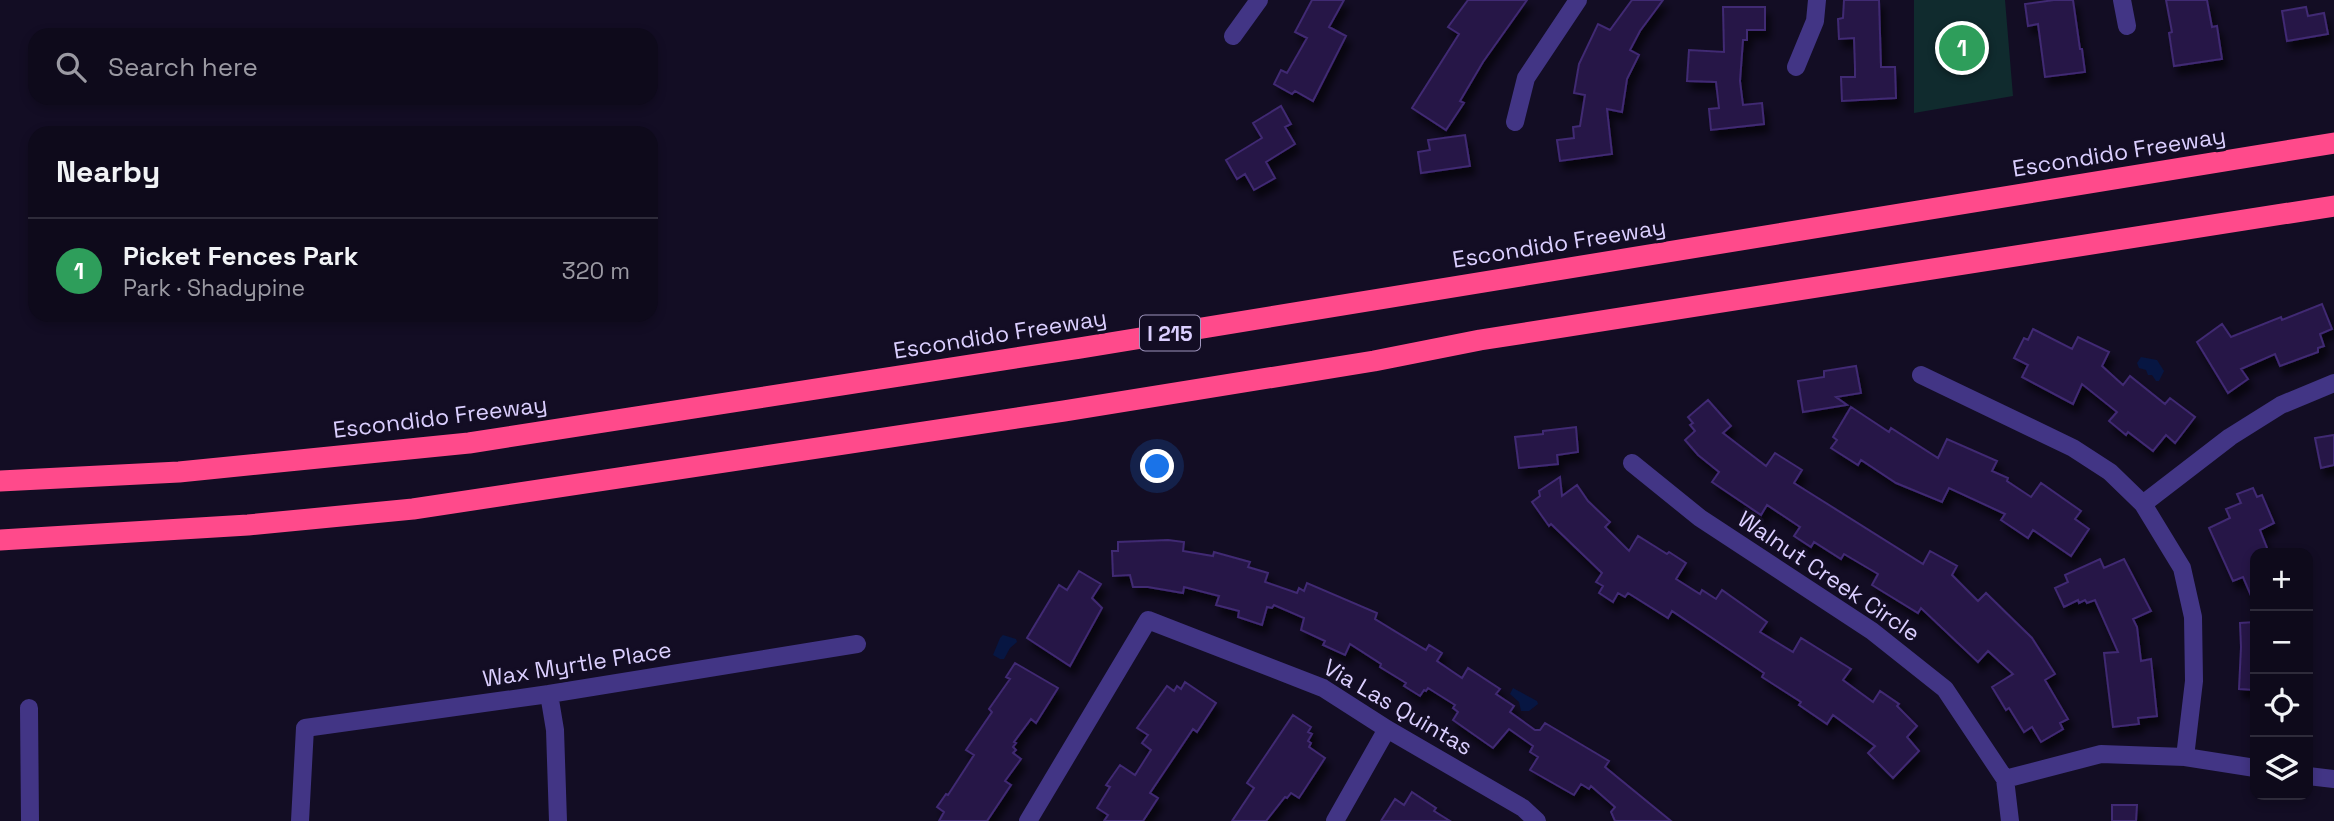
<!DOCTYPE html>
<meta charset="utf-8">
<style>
body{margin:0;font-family:"Space Grotesk",sans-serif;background:#1c1828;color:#f1f3f6}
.controls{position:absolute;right:21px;bottom:21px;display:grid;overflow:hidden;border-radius:14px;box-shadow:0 4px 10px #0003}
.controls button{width:63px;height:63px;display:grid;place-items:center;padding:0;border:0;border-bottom:2px solid #2e2b3a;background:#0e0a1b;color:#f1f3f6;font:35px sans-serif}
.you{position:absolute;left:1158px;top:467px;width:24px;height:24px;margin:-18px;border:5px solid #fff;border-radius:50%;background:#1a73e8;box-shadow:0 0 0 10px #1a73e833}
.badge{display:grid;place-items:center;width:46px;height:46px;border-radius:50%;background:#00c3fa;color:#fff;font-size:23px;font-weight:700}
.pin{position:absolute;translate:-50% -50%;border:4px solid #fff;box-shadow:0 2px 7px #0006}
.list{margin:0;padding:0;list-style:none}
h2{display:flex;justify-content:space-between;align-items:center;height:91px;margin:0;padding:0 28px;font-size:30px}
h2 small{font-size:23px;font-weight:400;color:#9b9aa3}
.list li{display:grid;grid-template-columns:46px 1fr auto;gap:21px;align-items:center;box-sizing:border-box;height:105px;padding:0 28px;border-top:2px solid #2e2b3a}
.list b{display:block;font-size:26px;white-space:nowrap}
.list p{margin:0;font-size:23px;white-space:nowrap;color:#9b9aa3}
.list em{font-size:23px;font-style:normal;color:#9b9aa3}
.icon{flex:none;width:38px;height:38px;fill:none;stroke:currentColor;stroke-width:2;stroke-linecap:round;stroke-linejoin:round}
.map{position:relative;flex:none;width:2334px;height:821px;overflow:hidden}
.search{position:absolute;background:#0e0a1b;box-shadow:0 4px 10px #0003;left:28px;top:28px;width:630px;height:77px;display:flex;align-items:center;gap:18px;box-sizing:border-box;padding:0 24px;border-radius:21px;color:#9b9aa3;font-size:26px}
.panel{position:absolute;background:#0e0a1b;box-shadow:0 4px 10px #0003;left:28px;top:126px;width:630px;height:196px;border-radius:21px}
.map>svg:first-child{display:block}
</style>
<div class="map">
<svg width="2334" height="821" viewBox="0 0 2334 821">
<defs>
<filter id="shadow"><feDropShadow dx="4.5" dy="8" stdDeviation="3.5" flood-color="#0009"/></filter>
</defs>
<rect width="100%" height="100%" fill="#130d24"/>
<!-- green -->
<path fill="#102b2e" d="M1914 0H2005L2013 96 1914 113Z"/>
<!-- water -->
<path fill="#071642" d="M2141 357 2157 360 2164 371 2159 381H2156L2152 375H2148L2146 370 2139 368 2137 363Z
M1003 635 1016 639 1017 642 1010 648 1004 659H1000L993 655 1000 638Z
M1513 688 1537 701 1538 704 1529 711H1521L1519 702 1510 694Z"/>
<!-- building -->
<path fill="#271846" stroke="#402973" stroke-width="2" filter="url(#shadow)" d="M1312 0H1344L1329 27 1346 36 1313 101 1295 91 1292 94 1274 84 1281 70 1287 73 1307 38 1295 32Z
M1468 0H1527L1483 62 1460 101 1464 103 1446 130 1412 108 1459 34 1448 27Z
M1632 0H1663L1640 31 1630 50 1639 55 1627 79 1622 112 1607 109 1612 154 1560 161 1557 140 1574 138 1573 127 1580 126 1585 95 1574 93 1579 64 1598 24 1610 30Z
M1844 0H1879L1881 67H1895L1896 98 1842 101 1841 77H1855V68L1854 38 1839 39 1838 19 1843 18Z
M2054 0H2073L2080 49H2082L2085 72 2045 77 2038 24 2028 26 2025 4Z
M2166 0H2207L2212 27 2217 26 2222 59 2174 66 2169 33 2172 32Z
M1723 7H1765V30H1747V40H1743L1740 81 1743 105 1762 103 1764 124 1711 130 1709 109 1719 108 1716 82 1687 81 1689 50 1724 52Z
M2306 7 2308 16 2324 13 2328 34 2287 41 2282 11Z
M1281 106 1291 124 1285 127 1295 144 1266 162 1275 178 1254 190 1245 174 1237 179 1226 160 1262 138 1253 123Z
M1465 135 1470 166 1421 173 1418 152 1430 150 1428 140Z
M2322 304 2332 329 2320 334 2324 346 2318 348V352L2280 366 2275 354 2241 369 2248 379 2228 393 2197 342 2222 324 2231 337 2281 317 2282 320Z
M2033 329 2072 349 2078 337 2109 352 2102 366 2123 385 2130 376 2165 404 2170 398 2195 417 2175 443 2166 435 2153 451 2128 432 2126 435 2109 421 2117 412 2082 384 2073 404 2022 377 2028 365 2014 358 2024 338 2028 340Z
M1856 366 1861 393 1836 397 1847 405 1803 412 1798 381 1824 377V371Z
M1708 400 1731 426 1723 433 1766 466 1775 453 1802 470 1794 483 1923 564 1930 551 1957 566 1952 575 1978 601 1986 593 2032 638 2055 674 2045 680 2068 719 2060 723 2063 729 2041 742 2032 727 2024 732 2009 708 2006 710 1992 687 2013 674 1988 651 1978 662 1921 608 1918 613 1872 585 1878 574 1844 554 1841 559 1814 542 1811 547 1794 536 1800 527 1767 505 1761 515 1712 482 1719 472 1698 455 1685 440 1695 431 1690 425 1693 423 1688 417Z
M1851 407 1889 432 1891 428 1938 458 1947 439 1997 461 1992 471 2008 478 2007 481 2031 497 2041 483 2081 511 2075 519 2089 529 2071 556 2033 530 2028 538 2001 520 2005 514 1949 488 1942 502 1896 483 1861 460 1858 465 1831 448 1837 440 1833 437Z
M1576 427 1578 452 1557 455 1558 464 1519 468 1515 437 1543 434V431Z
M2334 435V465L2321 468 2315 438Z
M1560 477 1562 496 1577 485 1588 501 1610 522 1605 527 1629 551 1638 536 1667 554 1669 552 1686 563 1676 579 1700 594 1702 590 1716 599 1722 590 1767 622 1760 632 1793 652 1801 638 1851 669 1843 680 1873 702 1880 691 1899 704 1897 706 1917 726 1907 737 1919 751 1893 778 1868 753 1875 746 1833 715 1827 724 1799 705 1801 702 1762 677 1764 673 1672 611 1668 618 1628 593 1625 597 1618 593 1613 602 1599 593 1603 586 1596 582 1602 573 1551 524 1549 526 1532 502 1540 496 1539 491Z
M2253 488 2257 497 2262 495 2274 523 2260 530 2269 553H2255V605L2243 577 2233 581 2209 528 2230 518 2226 509 2241 503 2237 494Z
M1168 540 1184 542 1183 551 1213 556 1214 552 1250 562 1248 567 1268 573 1265 582 1297 593 1299 588 1304 591 1307 583 1377 613 1375 619 1426 650 1429 645 1442 653 1437 661 1462 678 1468 668 1500 689 1496 694 1514 706 1510 712 1535 730H1540L1545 723 1609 761 1605 767 1671 821H1615L1611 812 1615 807 1591 786 1589 789 1581 784 1574 795 1530 770 1538 757 1530 752 1533 746 1509 729 1493 748 1453 720 1458 712 1453 708 1455 705 1428 688 1426 691 1424 690 1420 696 1404 686 1406 683 1380 667 1381 664 1350 644 1345 655 1323 645 1325 641 1301 630 1304 618 1274 605 1272 608 1267 607 1262 625 1238 617 1239 611 1216 605 1219 596 1184 587 1183 593 1148 587H1133L1130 575 1113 576 1112 551H1118V542Z
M2100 559 2104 568 2124 559 2151 611 2133 619 2137 627 2141 661 2151 659 2157 716 2138 718 2139 724 2113 727 2104 653 2118 652 2095 600 2087 603 2085 600 2079 603 2078 600 2064 607 2055 588 2068 582 2065 575Z
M1079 571 1101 584 1092 598 1102 608 1070 666 1027 638 1059 585 1067 590Z
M2255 622V690L2239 689 2241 647 2240 623Z
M1015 663 1058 688 1036 723 1031 719 1014 742 1016 743 1013 747 1016 750 1013 753 1021 759 1005 781 1011 785 987 821H939L944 812 937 807 946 794 948 795 974 755 966 750 992 712 989 709 1010 679 1006 677Z
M1185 682 1216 703 1197 732 1193 729 1150 793 1158 798 1143 821H1104L1108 815 1097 808 1110 787 1106 785 1120 765 1135 775 1151 750 1142 743 1148 735 1137 728 1167 686 1174 691 1177 686 1181 689Z
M1293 715 1311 727 1308 732 1312 734 1308 741 1311 743 1309 747 1325 758 1299 798 1291 793 1287 798 1285 797 1266 821H1232L1254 788 1247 783Z
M1412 792 1436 808 1434 811 1450 821H1381L1395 799 1404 805Z
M2112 805H2137L2136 821H2112Z"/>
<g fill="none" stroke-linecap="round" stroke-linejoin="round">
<!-- minor -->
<path stroke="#423585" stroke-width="18" d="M2122 0 2127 26
M1233 36 1259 0
M1796 67 1815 21 1817 0
M1515 122 1526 78 1578 0
M1921 375 2073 448 2110 472 2143 504 2182 568 2193 617 2194 681 2185 757
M1632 463 1700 518 1872 631 1945 689 2005 779 2010 821
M2143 504 2230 437 2281 405 2334 383
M549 694 555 730 558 821
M29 708 30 821
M2308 776 2334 779
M2005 779 2101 754 2185 757 2255 768
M300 821 305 728 549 694 857 644
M1028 821 1148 620 1323 688 1387 729 1523 808 1537 821
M1335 821 1387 729"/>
<!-- highway -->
<path stroke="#ff4a8b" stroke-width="21" d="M0 481 179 472 469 443 1080 348 2334 143
M0 540 248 525 413 509 1064 411 1374 361 1480 340 2334 206"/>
</g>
<g text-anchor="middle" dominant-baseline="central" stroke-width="6" stroke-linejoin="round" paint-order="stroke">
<!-- shield labels -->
<rect fill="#130d24" stroke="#9f95bd" stroke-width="2" x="1140" y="315.5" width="60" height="35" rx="5"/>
<g font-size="21" font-weight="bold" fill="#dbcfff">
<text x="1170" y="333">I 215</text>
</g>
<!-- street labels -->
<g font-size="23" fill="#dbcfff" stroke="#130d24">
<text transform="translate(2119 152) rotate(-9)">Escondido Freeway</text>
<text transform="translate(1559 243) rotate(-9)">Escondido Freeway</text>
<text transform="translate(1000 334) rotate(-9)">Escondido Freeway</text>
<text transform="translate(440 417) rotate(-7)">Escondido Freeway</text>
<text transform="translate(1829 576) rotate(34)">Walnut Creek Circle</text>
<text transform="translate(577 664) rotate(-9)">Wax Myrtle Place</text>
<text transform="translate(1398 707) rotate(30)">Via Las Quintas</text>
</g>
</g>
</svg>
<div class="controls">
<button>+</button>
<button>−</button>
<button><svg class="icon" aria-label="locate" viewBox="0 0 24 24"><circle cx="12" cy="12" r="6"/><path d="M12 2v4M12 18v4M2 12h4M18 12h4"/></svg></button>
<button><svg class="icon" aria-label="layers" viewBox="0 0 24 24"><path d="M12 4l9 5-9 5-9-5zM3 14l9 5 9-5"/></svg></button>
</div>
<div class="you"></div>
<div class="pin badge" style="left:1962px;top:48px;background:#2e9e5b">1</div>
<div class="search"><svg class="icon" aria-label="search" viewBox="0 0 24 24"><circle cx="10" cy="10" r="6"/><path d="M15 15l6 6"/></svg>Search here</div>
<section class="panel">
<h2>Nearby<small></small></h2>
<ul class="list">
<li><span class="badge" style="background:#2e9e5b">1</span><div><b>Picket Fences Park</b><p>Park · Shadypine</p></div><em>320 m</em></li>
</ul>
</section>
</div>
